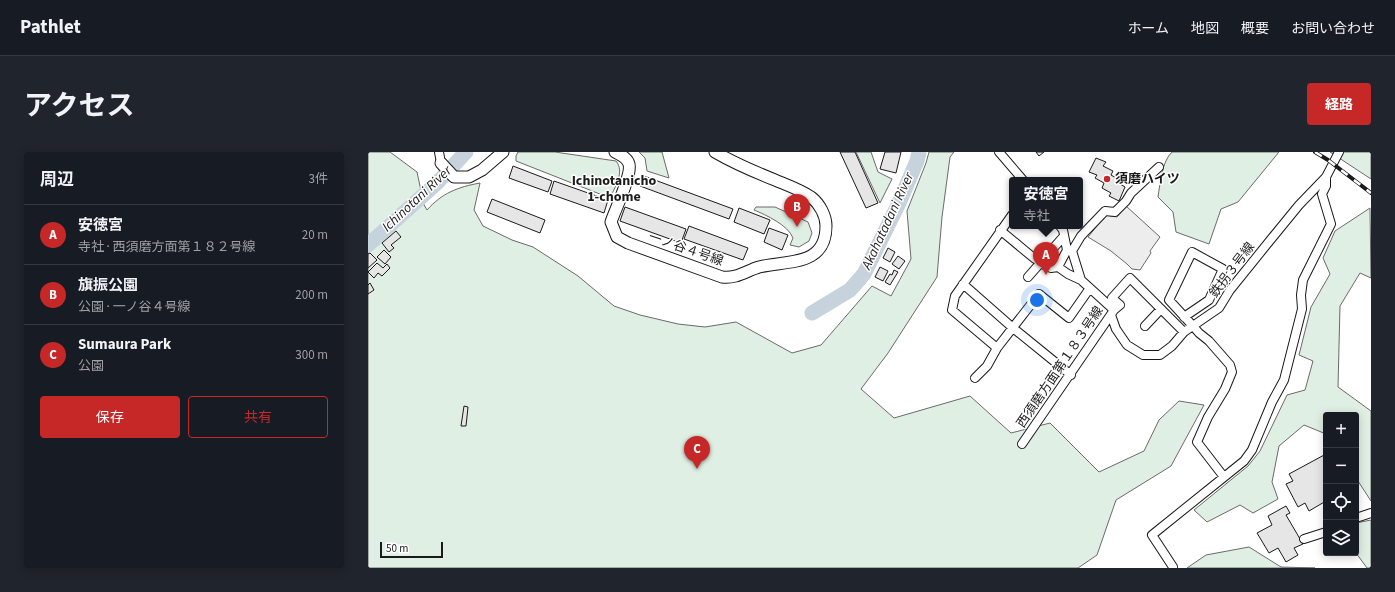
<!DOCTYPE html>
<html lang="ja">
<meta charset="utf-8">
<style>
body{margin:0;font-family:"Source Sans 3","Noto Sans JP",sans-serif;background:#20242c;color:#f1f3f6}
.controls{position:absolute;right:12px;bottom:12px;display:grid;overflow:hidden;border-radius:4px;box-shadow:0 2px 10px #0003}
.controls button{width:36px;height:36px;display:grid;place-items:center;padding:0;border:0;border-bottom:1px solid #363941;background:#171b24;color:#f1f3f6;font:20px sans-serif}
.scale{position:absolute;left:12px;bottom:10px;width:63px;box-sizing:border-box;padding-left:4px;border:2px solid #1a1a1a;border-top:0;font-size:11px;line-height:14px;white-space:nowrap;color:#1a1a1a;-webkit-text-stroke:3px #fff;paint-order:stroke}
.you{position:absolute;left:669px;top:148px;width:14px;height:14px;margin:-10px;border:3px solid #fff;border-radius:50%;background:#1a73e8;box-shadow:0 0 0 6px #1a73e833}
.badge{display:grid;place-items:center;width:26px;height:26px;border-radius:50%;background:#c62828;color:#fff;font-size:13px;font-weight:700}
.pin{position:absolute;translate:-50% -33px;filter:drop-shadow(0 1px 2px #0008)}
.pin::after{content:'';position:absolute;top:21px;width:14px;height:12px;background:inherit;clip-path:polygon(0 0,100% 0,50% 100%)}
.popup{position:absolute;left:641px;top:25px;width:74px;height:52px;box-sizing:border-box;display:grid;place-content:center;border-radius:4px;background:#171b24;filter:drop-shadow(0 1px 3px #0005);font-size:13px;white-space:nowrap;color:#9ea1a6}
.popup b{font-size:15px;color:#f1f3f6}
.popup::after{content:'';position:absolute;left:50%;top:100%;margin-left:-8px;border:8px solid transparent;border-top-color:#171b24}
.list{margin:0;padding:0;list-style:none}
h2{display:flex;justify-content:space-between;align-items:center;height:52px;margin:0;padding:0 16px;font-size:17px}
h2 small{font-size:13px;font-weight:400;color:#9ea1a6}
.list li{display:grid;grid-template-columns:26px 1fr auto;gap:12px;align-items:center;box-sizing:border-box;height:60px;padding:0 16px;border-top:1px solid #363941}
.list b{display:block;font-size:15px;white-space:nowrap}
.list p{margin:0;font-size:13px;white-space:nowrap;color:#9ea1a6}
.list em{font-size:13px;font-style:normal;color:#9ea1a6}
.actions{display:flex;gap:8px;padding:12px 16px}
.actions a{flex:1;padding:9px 0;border:1px solid #c62828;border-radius:4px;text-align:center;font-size:14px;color:#c62828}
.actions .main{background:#c62828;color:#fff}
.icon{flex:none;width:22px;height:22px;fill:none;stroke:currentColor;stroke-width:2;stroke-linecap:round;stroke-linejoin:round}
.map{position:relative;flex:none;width:1003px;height:416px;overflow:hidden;border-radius:4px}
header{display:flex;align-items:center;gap:24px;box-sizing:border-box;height:56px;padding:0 20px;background:#171b24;border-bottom:1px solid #363941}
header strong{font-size:19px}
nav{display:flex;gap:22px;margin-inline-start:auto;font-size:14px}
.intro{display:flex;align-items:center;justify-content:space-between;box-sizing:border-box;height:96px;padding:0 24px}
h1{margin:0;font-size:28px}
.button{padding:10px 18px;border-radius:4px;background:#c62828;color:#fff;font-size:14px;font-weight:700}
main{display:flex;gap:24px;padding:0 24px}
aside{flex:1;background:#171b24;border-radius:4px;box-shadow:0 2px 10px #0003}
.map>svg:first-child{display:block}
</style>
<header>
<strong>Pathlet</strong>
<nav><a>ホーム</a><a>地図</a><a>概要</a><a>お問い合わせ</a></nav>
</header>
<div class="intro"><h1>アクセス</h1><a class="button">経路</a></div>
<main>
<aside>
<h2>周辺<small>3件</small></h2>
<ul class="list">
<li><span class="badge">A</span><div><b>安徳宮</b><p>寺社 · 西須磨方面第１８２号線</p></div><em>20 m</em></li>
<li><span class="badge">B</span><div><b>旗振公園</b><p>公園 · 一ノ谷４号線</p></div><em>200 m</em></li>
<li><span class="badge">C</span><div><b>Sumaura Park</b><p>公園</p></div><em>300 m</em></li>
</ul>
<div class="actions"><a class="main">保存</a><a>共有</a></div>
</aside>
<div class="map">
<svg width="1003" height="416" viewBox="0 0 1003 416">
<rect width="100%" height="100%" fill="#fff"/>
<!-- green -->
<path fill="#e0efe3" stroke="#6a6a6a" d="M0 0H22L49 20 56 53 59 58C74 41 90 35 112 31L106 58 115 74 144 88 165 95 210 124 246 154 272 163 310 172 337 175 368 170 424 201 453 193 504 134 523 144 543 107 539 59 558 11 561 0H586L582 5 574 65 569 125 520 201 493 237 526 266 602 244 643 281 682 271 731 320 776 299 791 268 811 249 836 253 803 314 748 348 729 403 710 416H0Z
M150 0H187L248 9C257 20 247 35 242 46L148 9V4Z
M271 0H294L301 26 279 19 277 6Z
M488 0H503L510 20 524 27 512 51Z
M804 0H911L870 50 853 57 841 92 808 80 805 60 790 45C792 32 794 9 804 0Z
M962 0H1003V27Z
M388 55H407L440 70 444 81 441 89 431 95 422 93 425 86C420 73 398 63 386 58Z
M1002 56 1003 126 992 121 972 154 970 235 1003 259V349L988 326V263H958V282L936 273 911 294 904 330 910 347 885 361 872 353 839 370 826 358 880 314 892 299 919 243 937 238 945 209 931 203 943 155 962 122 955 106 967 79Z
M1003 368V416H999L988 401V371Z
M881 395 913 415 947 416H819L838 403Z"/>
<!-- parking -->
<path fill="#ededed" stroke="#6a6a6a" d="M758 54 792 85 782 99 783 101 772 118 764 117 759 112 743 99 720 85 738 63 749 65Z"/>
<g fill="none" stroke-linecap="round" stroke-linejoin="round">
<!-- river -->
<path stroke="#c6d2dc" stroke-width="15" d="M0 93 70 30 98 0
M444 161 482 138 496 122 531 51 549 9 551 0"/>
</g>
<!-- building -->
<path fill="#e6e6e6" stroke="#1a1a1a" d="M472 0H487L510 51 498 56Z
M517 0H533L528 21 512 17Z
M668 0H676L671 4Z
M728 6 738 10 735 14 745 19 743 23 750 27 749 30 757 35 751 49 741 44 743 41 734 36 736 31 727 26 729 23 721 20Z
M145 14 184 29 180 40 141 26Z
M276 24 365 57 361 67 272 34Z
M186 29 240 48 236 61 182 42Z
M124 47 177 68 172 81 119 60Z
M257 55 318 77 313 91 252 69Z
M371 56 402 68 396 82 366 70Z
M321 74 380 96 375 108 316 87Z
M401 76 420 83 414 98 396 90Z
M28 79 33 85 23 93 26 96 21 100 14 91Z
M520 96 527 100 522 110 515 106Z
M16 98 23 105 17 112 9 105Z
M2 101 9 108 0 116V102Z
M530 104 537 109 531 117 524 112Z
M9 111 15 116 19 112 22 116 14 124 10 121 6 126 0 120Z
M512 115 520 119 515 129 507 125Z
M526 118 530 120 522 133 517 130 522 122 524 123Z
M2 131 6 138 0 142V133Z
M96 254 100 255 98 274H93Z
M958 302V349L941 359 937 351 930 355 918 332 925 329 921 322Z
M918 354 922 361 918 363 935 392 926 396 930 403 918 410 910 396 901 401 889 381 904 373 900 364Z"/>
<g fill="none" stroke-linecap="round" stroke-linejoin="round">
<defs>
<path id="street" d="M71 0 73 11
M631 0 655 28
M692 74 695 78 699 98 704 99 713 128 746 158
M632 78 667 107
M704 99 713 84 737 59 747 60 758 49 763 41 791 15
M672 111 683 116 690 115 700 122 713 128
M690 115 699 98
M660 125 696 84
M595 132 645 176 703 223
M743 163 748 177 759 193 775 203H792L804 194 816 180 851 156 862 138 904 86 931 53 958 25 971 0
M816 165 841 148 855 117 824 100 801 148 825 174 831 181 841 189 862 213 864 220 857 237 840 265 829 290 856 325
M777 174 793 157
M629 196 584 158 587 144 644 63
M607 226 619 214 629 196 671 142 701 166 722 136
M654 292 746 158 752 153 744 146 762 126 816 180
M988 366 1003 361
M936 387 958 380
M805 415 784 383 876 309 884 298 904 250 916 228 934 157 933 143 935 128 963 72 954 42 958 34V25"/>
<path id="secondary" d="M247 0C252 3 259 5 261 12 264 23 247 58 243 70L249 85 260 91 354 125C368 127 378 119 391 115 419 108 458 115 458 74 458 64 452 52 443 45 433 38 419 33 407 28 387 20 366 11 347 0
M73 11 86 25H101L114 18 135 0"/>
</defs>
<!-- street casing -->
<use href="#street" stroke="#1a1a1a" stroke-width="10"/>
<!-- secondary casing -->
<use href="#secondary" stroke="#1a1a1a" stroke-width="13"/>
<!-- street -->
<use href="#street" stroke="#fff" stroke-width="8"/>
<!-- secondary -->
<use href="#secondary" stroke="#fff" stroke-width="11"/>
<defs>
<path id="rail" d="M947 0 960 8 1003 41"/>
</defs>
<!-- rail casing -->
<use href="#rail" stroke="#1a1a1a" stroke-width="4"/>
<!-- rail -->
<use href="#rail" stroke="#fff" stroke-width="2.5" stroke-dasharray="8" stroke-linecap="butt"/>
</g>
<!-- markers -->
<circle fill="#c62828" stroke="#fff" stroke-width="1.5" cx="739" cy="27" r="4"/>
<g text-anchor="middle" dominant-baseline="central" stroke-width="3" stroke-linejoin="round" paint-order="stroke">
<!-- poi labels -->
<g font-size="13" font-weight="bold" fill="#1a1a1a" stroke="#fff" text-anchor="start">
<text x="747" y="27">須磨ハイツ</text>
</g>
<!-- street labels -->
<g font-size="13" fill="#1a1a1a" stroke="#fff">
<text transform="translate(318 97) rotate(19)">一ノ谷４号線</text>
<text transform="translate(864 118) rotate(-53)">鉄拐３号線</text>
<text transform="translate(692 215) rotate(-56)">西須磨方面第１８３号線</text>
</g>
<!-- neighbourhood labels -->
<g font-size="14" font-weight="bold" fill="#1a1a1a" stroke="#fff">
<text x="246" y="29">Ichinotanicho<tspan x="246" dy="16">1-chome</tspan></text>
</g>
<!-- water labels -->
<g font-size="14" font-style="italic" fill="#1a1a1a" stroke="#fff">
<text transform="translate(49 47) rotate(-43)">Ichinotani River</text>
<text transform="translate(520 69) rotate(-65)">Akahatadani River</text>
</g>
</g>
</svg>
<div class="controls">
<button>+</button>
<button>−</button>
<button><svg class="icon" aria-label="locate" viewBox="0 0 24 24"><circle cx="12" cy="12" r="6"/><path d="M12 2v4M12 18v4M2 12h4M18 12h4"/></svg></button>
<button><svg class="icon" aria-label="layers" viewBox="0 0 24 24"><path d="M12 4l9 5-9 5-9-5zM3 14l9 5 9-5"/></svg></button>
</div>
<div class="scale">50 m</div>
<div class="you"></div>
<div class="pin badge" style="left:678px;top:123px">A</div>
<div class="popup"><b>安徳宮</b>寺社</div>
<div class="pin badge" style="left:429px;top:75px">B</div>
<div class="pin badge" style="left:329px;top:317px">C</div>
</div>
</main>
